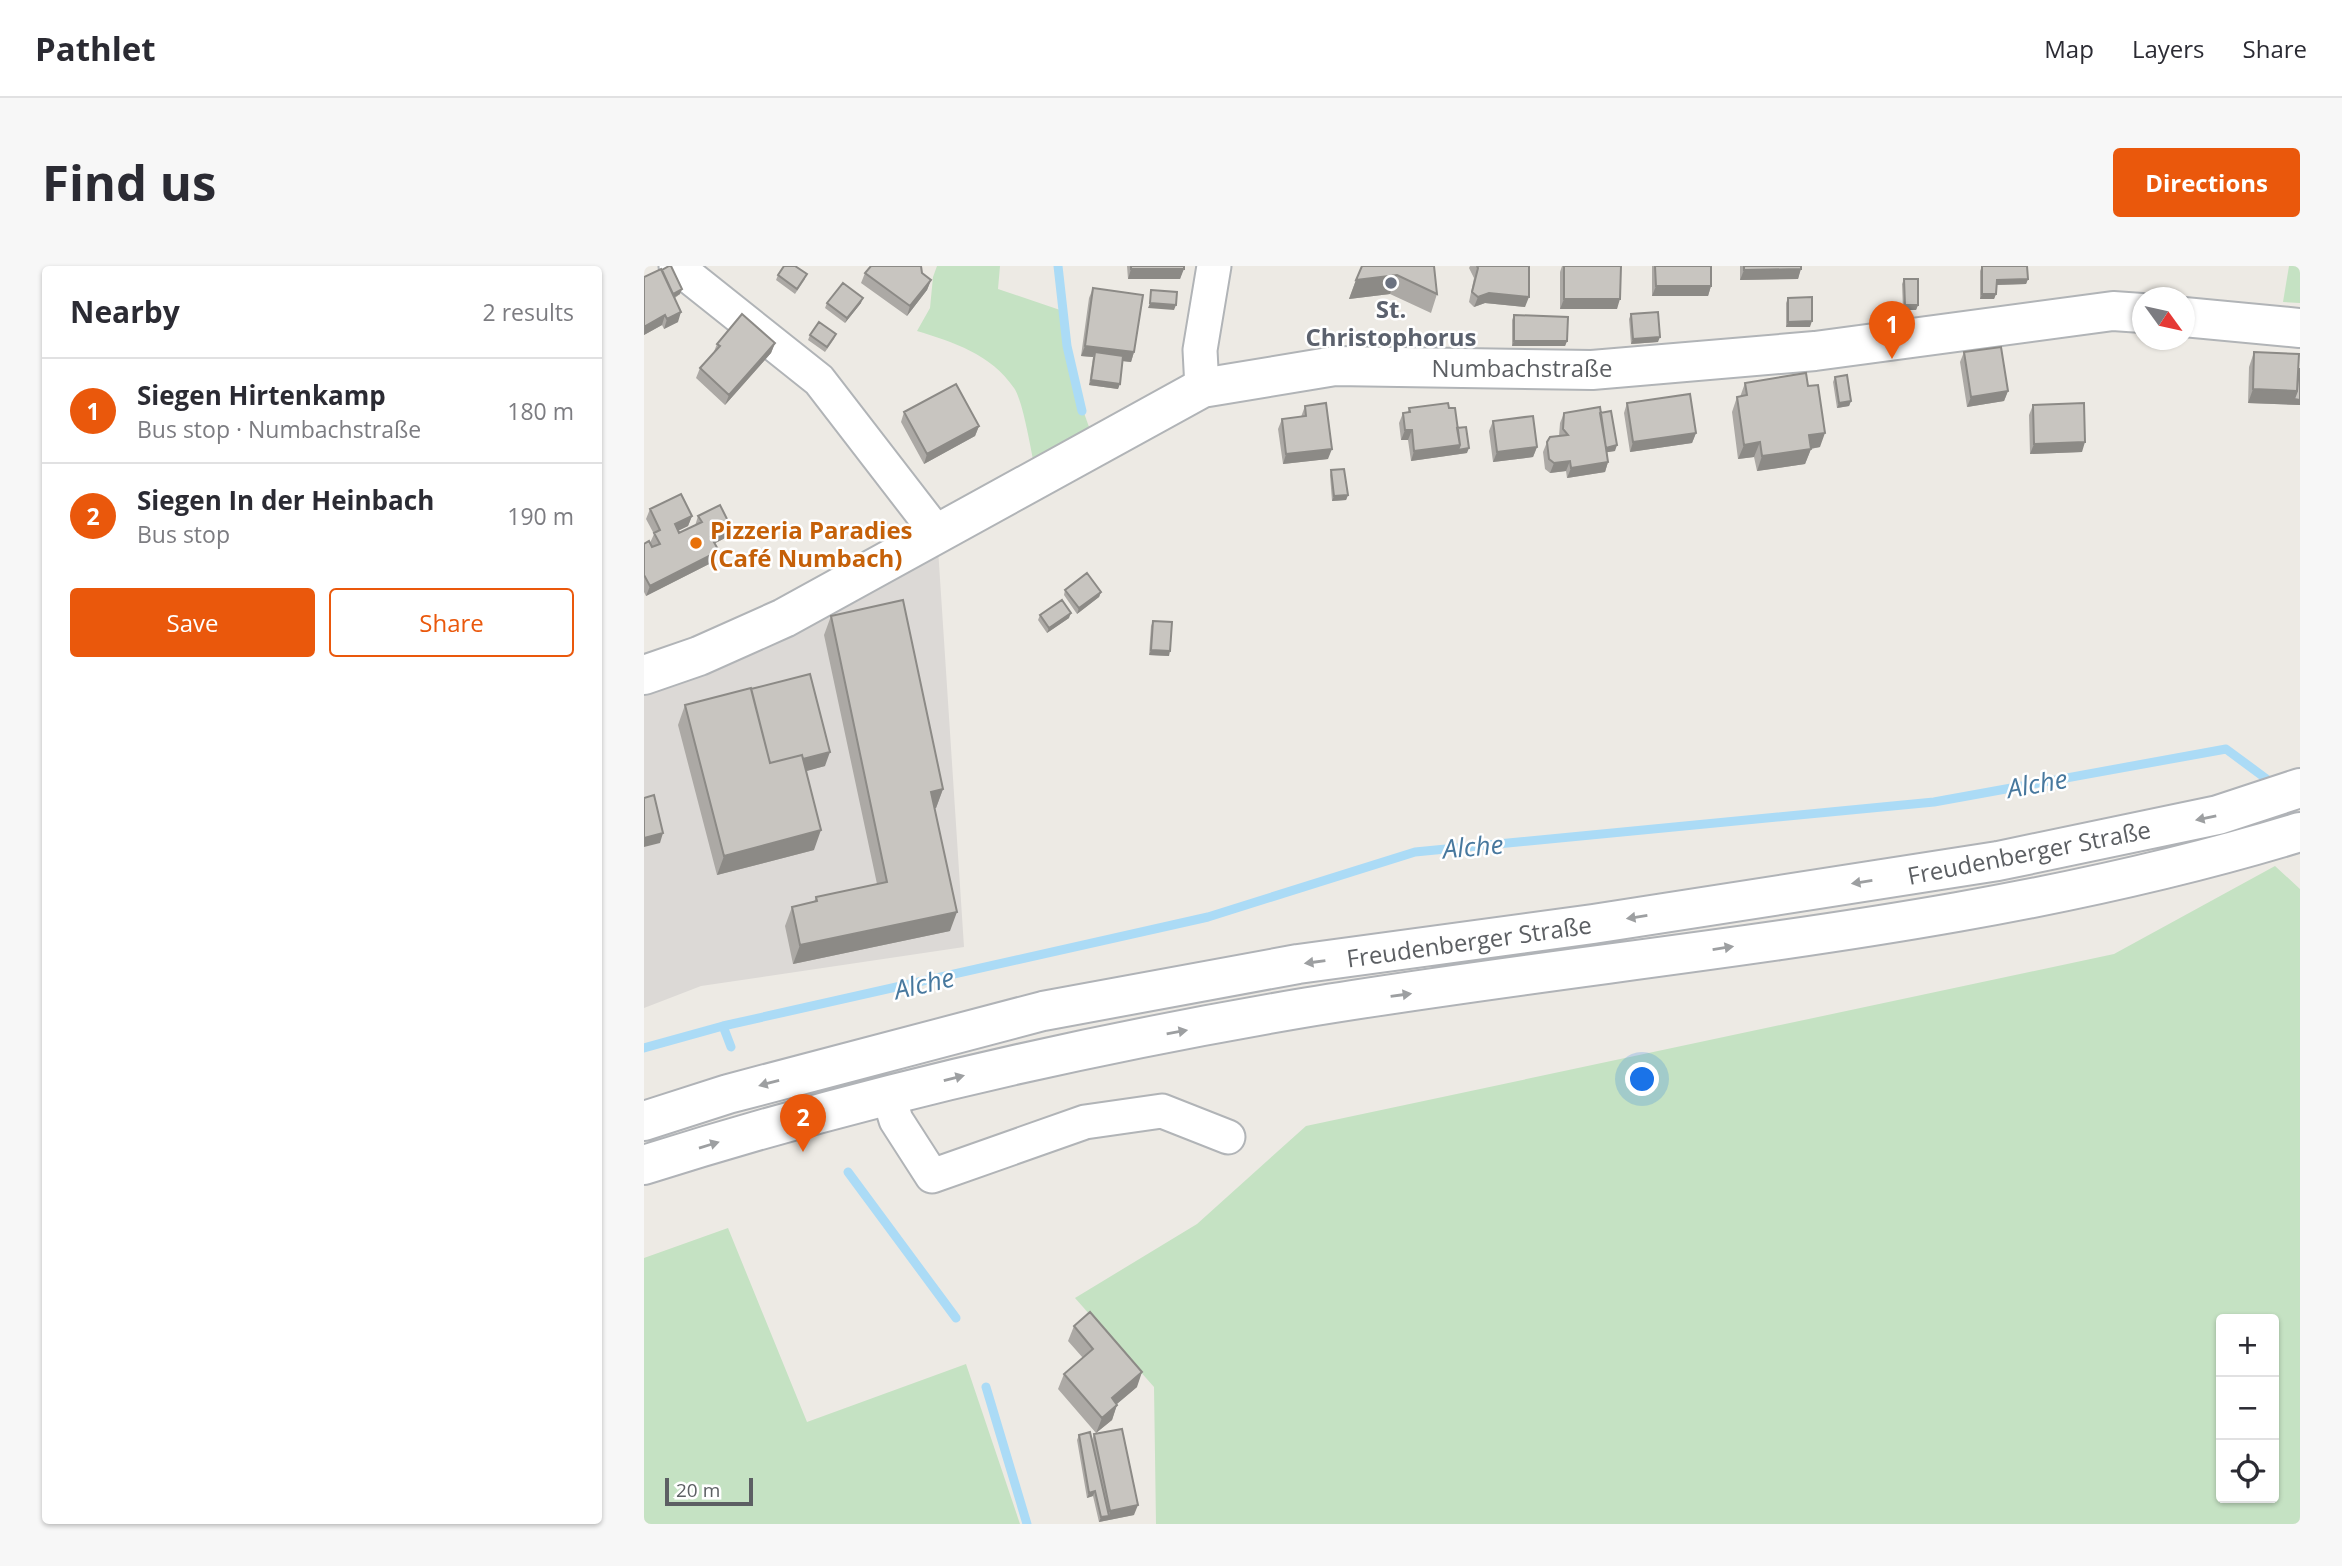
<!DOCTYPE html>
<meta charset="utf-8">
<style>
body{margin:0;font-family:"Open Sans",sans-serif;background:#f7f7f7;color:#2b2b33}
.controls{position:absolute;right:21px;bottom:21px;display:grid;overflow:hidden;border-radius:7px;box-shadow:0 2px 5px #0004}
.controls button{width:63px;height:63px;display:grid;place-items:center;padding:0;border:0;border-bottom:2px solid #e1e1e2;background:#fff;color:#2b2b33;font:35px sans-serif}
.compass{position:absolute;left:1488px;top:21px;width:63px;height:63px;border-radius:50%;background:#fff;box-shadow:0 2px 5px #0004;rotate:123deg}
.scale{position:absolute;left:21px;bottom:18px;width:88px;box-sizing:border-box;padding-left:7px;border:4px solid #5c5f63;border-top:0;font-size:19px;line-height:24px;white-space:nowrap;color:#5c5f63;-webkit-text-stroke:5px #fff;paint-order:stroke}
.you{position:absolute;left:999px;top:814px;width:24px;height:24px;margin:-18px;border:5px solid #fff;border-radius:50%;background:#1a73e8;box-shadow:0 0 0 10px #1a73e833}
.badge{display:grid;place-items:center;width:46px;height:46px;border-radius:50%;background:#ea580c;color:#fff;font-size:23px;font-weight:700}
.pin{position:absolute;translate:-50% -58px;filter:drop-shadow(0 2px 4px #0008)}
.pin::after{content:'';position:absolute;top:37px;width:24px;height:21px;background:inherit;clip-path:polygon(0 0,100% 0,50% 100%)}
.list{margin:0;padding:0;list-style:none}
h2{display:flex;justify-content:space-between;align-items:center;height:91px;margin:0;padding:0 28px;font-size:30px}
h2 small{font-size:23px;font-weight:400;color:#7c7c81}
.list li{display:grid;grid-template-columns:46px 1fr auto;gap:21px;align-items:center;box-sizing:border-box;height:105px;padding:0 28px;border-top:2px solid #e1e1e2}
.list b{display:block;font-size:26px;white-space:nowrap}
.list p{margin:0;font-size:23px;white-space:nowrap;color:#7c7c81}
.list em{font-size:23px;font-style:normal;color:#7c7c81}
.actions{display:flex;gap:14px;padding:21px 28px}
.actions a{flex:1;padding:16px 0;border:2px solid #ea580c;border-radius:7px;text-align:center;font-size:24px;color:#ea580c}
.actions .main{background:#ea580c;color:#fff}
.icon{flex:none;width:38px;height:38px;fill:none;stroke:currentColor;stroke-width:2;stroke-linecap:round;stroke-linejoin:round}
.map{position:relative;flex:none;width:1656px;height:1258px;overflow:hidden;border-radius:7px}
header{display:flex;align-items:center;gap:42px;box-sizing:border-box;height:98px;padding:0 35px;background:#fff;border-bottom:2px solid #e1e1e2}
header strong{font-size:33px}
nav{display:flex;gap:38px;margin-inline-start:auto;font-size:24px}
.intro{display:flex;align-items:center;justify-content:space-between;box-sizing:border-box;height:168px;padding:0 42px}
h1{margin:0;font-size:49px}
.button{padding:18px 32px;border-radius:7px;background:#ea580c;color:#fff;font-size:24px;font-weight:700}
main{display:flex;gap:42px;padding:0 42px}
aside{flex:1;background:#fff;border-radius:7px;box-shadow:0 2px 5px #0004}
.map>svg:first-child{display:block}
</style>
<header>
<strong>Pathlet</strong>
<nav><a>Map</a><a>Layers</a><a>Share</a></nav>
</header>
<div class="intro"><h1>Find us</h1><a class="button">Directions</a></div>
<main>
<aside>
<h2>Nearby<small>2 results</small></h2>
<ul class="list">
<li><span class="badge">1</span><div><b>Siegen Hirtenkamp</b><p>Bus stop · Numbachstraße</p></div><em>180 m</em></li>
<li><span class="badge">2</span><div><b>Siegen In der Heinbach</b><p>Bus stop</p></div><em>190 m</em></li>
</ul>
<div class="actions"><a class="main">Save</a><a>Share</a></div>
</aside>
<div class="map">
<svg width="1656" height="1258" viewBox="0 0 1656 1258">
<rect width="100%" height="100%" fill="#edeae4"/>
<!-- industrial -->
<path fill="#dcd9d6" d="M293 267 320 681 57 720 0 742V409Z"/>
<!-- green -->
<path fill="#c5e2c3" fill-rule="evenodd" d="M293 0H356L354 23 419 45C424 91 433 135 452 178L393 212C388 192 380 136 370 122 347 88 309 76 273 65L286 42 289 11Z
M1645 0H1656V37L1639 36Z
M1631 600 1656 623V1258H512L510 1121 431 1032 553 958 662 860 1470 688ZM1577 1053H1630V1232H1577Z
M84 962 163 1156 322 1098 376 1258H0V992Z"/>
<g fill="none" stroke-linecap="round" stroke-linejoin="round">
<!-- stream -->
<path stroke="#abdbf6" stroke-width="9" d="M414 0 423 80 438 145
M79 760 87 781
M0 782 79 760 564 651 771 586 1290 536 1582 483 1632 520
M204 906 312 1052
M342 1121 383 1258"/>
<defs>
<path id="minor" d="M32 0 175 114 293 267
M558 122 556 84 570 0
M244 828 252 854 288 910 441 856 518 845 584 871"/>
<path id="tertiary" d="M1540 51 1656 62
M0 409 55 390 140 352 558 122 691 100 948 104 1171 85 1469 45 1498 47"/>
<path id="secondary" d="M0 855 84 828 399 745 654 698 949 658 1354 595 1574 549 1656 522
M0 899C214 831 431 781 653 743 987 687 1330 666 1656 566"/>
</defs>
<!-- minor casing -->
<use href="#minor" stroke="#b1b4b7" stroke-width="37"/>
<!-- tertiary casing -->
<use href="#tertiary" stroke="#b1b4b7" stroke-width="42"/>
<!-- secondary casing -->
<use href="#secondary" stroke="#b0b3b7" stroke-width="42"/>
<!-- minor -->
<use href="#minor" stroke="#fff" stroke-width="33"/>
<!-- tertiary -->
<use href="#tertiary" stroke="#fff" stroke-width="38"/>
<!-- secondary -->
<use href="#secondary" stroke="#fff" stroke-width="38"/>
</g>
<!-- wall -->
<path fill="#aca9a5" d="M483 0H540L536 13H484Z
M790 0 793 28 787 47 746 28 705 33 712 14Z
M826 0H885L881 41 841 37 830 41 825 36 830 12 825 2Z
M918 0H977L973 43H916V6Z
M1008 0H1067V20L1064 30H1008Z
M1096 0H1157L1154 13 1096 14Z
M1338 0 1384 13 1382 18 1352 19V28L1350 33H1336V5Z
M221 7H278L287 14 283 24 263 50 217 17Z
M134 9 161 13 151 28 132 14Z
M0 11 36 28 31 32 34 56 20 63 18 59 0 69Z
M1260 13 1274 39 1272 44H1259L1258 18Z
M449 22 490 86 487 96 479 95 474 123 445 119 449 91 437 90 445 32Z
M1144 32 1166 61H1142V37Z
M183 37H217L201 57 181 42Z
M987 48 1014 76 987 78 985 53Z
M870 49 923 75 921 80H868V54Z
M192 68 190 73 181 86 164 74 166 69Z
M131 77 127 87 81 139 52 112 56 102 69 88 73 78Z
M1320 86 1364 125 1360 135 1323 141 1316 96Z
M1610 86 1656 103V139L1604 137 1605 101Z
M1191 111 1207 135 1205 140 1193 142 1189 116Z
M1101 117 1176 181 1167 183 1161 198 1113 205 1110 191 1094 193 1088 146 1093 131H1096Z
M983 137 1052 167 1048 177 986 186 980 147Z
M1389 139 1438 186 1386 188 1385 149Z
M661 140 684 193 639 198 634 163 638 153 657 151Z
M765 142H805L823 187 767 195 764 174H757L755 157 759 147 764 146Z
M260 146 335 160 331 170 280 198 257 156Z
M920 147H956L971 185 963 186 964 196 961 206 923 212 922 205 906 207 901 203 899 186 903 176 915 170 916 157Z
M849 155 893 181 889 191 849 196 845 165Z
M687 204 704 229 702 234 688 235 686 209Z
M6 243 48 250 44 260 34 265 35 267 51 260 54 250 83 271 71 277V295L2 330 0 326V278L8 281 6 277 10 268 2 253Z
M421 324 457 326 455 331 433 348 420 329Z
M396 349 425 352 403 367 394 354Z
M187 350 299 523 292 542H291L306 665 149 698 141 660 148 641 170 636 172 631 233 618 180 369Z
M509 355 525 390 505 389 507 360Z
M41 439 181 500 162 505 170 584 73 609 34 459Z
M430 1060 493 1121 473 1138 468 1154 452 1167 414 1123 420 1108 439 1092 424 1075Z
M450 1168 490 1249 455 1256 449 1230 443 1232 433 1174 435 1169 448 1174Z"/>
<!-- shaded-wall -->
<path fill="#8c8a86" d="M487 3H540L536 13H484Z
M1157 3 1154 13 1096 14 1100 4Z
M753 9 746 28 705 33 712 14Z
M1384 13 1382 18 1351 19 1353 14Z
M287 14 283 24 263 50 266 40Z
M1012 20H1067L1064 30H1008Z
M38 23 36 28 24 35 26 30Z
M845 27 885 31 881 41 841 37 830 41 834 31Z
M1338 28H1352L1350 33H1336Z
M219 32 217 37 201 57 203 52Z
M920 33H976L973 43H916Z
M506 37 532 39 530 44 504 42Z
M1261 39H1274L1272 44H1259Z
M37 46 34 56 20 63 23 53Z
M21 49 18 59 0 69V61Z
M1168 55 1166 61H1142L1144 56Z
M1016 71 1014 76 987 78 989 73Z
M870 75H923L921 80H868Z
M131 77 127 87 81 139 85 129Z
M441 80 490 86 487 96 450 92 451 86 449 91 437 90Z
M447 114 476 118 474 123 445 119Z
M1609 123 1653 125 1656 134V139L1604 137Z
M1364 125 1360 135 1323 141 1327 131Z
M1207 135 1205 140 1193 142 1195 137Z
M335 160 331 170 280 198 283 188Z
M761 164H768L764 174H757Z
M1052 167 1048 177 986 186 989 176Z
M1181 167 1176 181 1159 184 1165 169Z
M1116 176 1110 191 1094 193 1100 179Z
M1441 176 1438 186 1386 188 1390 178Z
M816 179 825 182 823 187 767 195 770 185Z
M973 179 971 185 958 187 960 182Z
M893 181 889 191 849 196 853 186Z
M688 183 684 193 639 198 642 188Z
M1167 183 1161 198 1113 205 1118 190Z
M926 195 922 205 906 207 910 197Z
M964 196 961 206 923 212 927 202Z
M704 229 702 234 688 235 690 230Z
M48 250 44 260 27 268 31 258Z
M87 261 83 271 64 281 67 271Z
M75 285 71 295 2 330 6 320Z
M457 326 455 331 433 348 435 342Z
M427 347 425 352 403 367 405 362Z
M507 384 526 385 525 390 505 389Z
M186 486 181 500 119 517 125 502Z
M299 523 292 542 280 545 287 526Z
M177 564 170 584 73 609 80 590Z
M19 567 16 577 0 581V572Z
M313 646 306 665 149 698 156 679Z
M498 1106 493 1121 462 1147 468 1132Z
M473 1139 468 1154 452 1167 458 1152Z
M451 1225 449 1230 443 1232 445 1227Z
M494 1239 490 1249 455 1256 457 1251 465 1250 466 1245Z"/>
<!-- building -->
<path fill="#c8c5c0" stroke="#8c8a86" stroke-width="2" d="M25 0H27L38 23 29 28 18 4Z
M140 0H151L163 8 153 23 134 9Z
M227 0H277L278 7 287 14 266 40 221 7Z
M487 0H540V3H487Z
M718 0H790L793 28 753 9 712 14Z
M833 0H885V31L845 27 834 31 828 26 834 2Z
M920 0H977L976 33H920Z
M1011 0H1067V20H1012Z
M1100 0H1157V3L1100 4Z
M1338 0H1383L1384 13 1353 14 1352 28H1338Z
M17 3 37 46 23 53 21 49 0 61V11Z
M1260 13H1274V39H1261Z
M199 17 219 32 203 52 183 37Z
M449 22 499 29 490 86 441 80Z
M507 24 533 26 532 39 506 37Z
M1168 31V55L1144 56V32Z
M1014 46 1016 71 989 73 987 48Z
M98 48 131 77 85 129 56 102 76 80 73 78Z
M870 49 924 51 923 75H870Z
M175 56 192 68 183 81 166 69Z
M1357 81 1364 125 1327 131 1320 86Z
M451 86 479 90 476 118 447 114Z
M1610 86 1655 88 1653 125 1609 123Z
M1655 103H1656V134L1650 133 1653 125Z
M1162 107 1164 120 1174 119 1181 167 1165 169 1167 183 1118 190 1116 176 1100 179 1093 131 1103 129 1101 117Z
M1203 109 1207 135 1195 137 1191 111Z
M312 118 335 160 283 188 260 146Z
M1046 128 1052 167 989 176 983 137Z
M682 137 688 183 642 188 638 153 662 150 661 140Z
M804 137 805 142H811L816 179 770 185 768 164H761L759 147 766 146 765 142Z
M1440 137 1441 176 1390 178 1389 139Z
M956 141 964 196 927 202 926 195 910 197 905 193 903 176 906 171 924 169 919 163 920 147Z
M967 145 973 179 962 182 956 147Z
M889 150 893 181 853 186 849 155Z
M822 161 825 182 814 184 816 179 813 162Z
M700 203 704 229 690 230 687 204Z
M37 228 48 250 31 258 35 267 58 256 54 250 76 239 87 261 67 271 75 285 6 320 0 309V278L5 275 8 281 16 278 10 267 16 264 6 243Z
M443 307 457 326 435 342 421 324Z
M259 334 299 523 287 526 313 646 156 679 148 641 173 635 172 631 243 616 187 350Z
M418 334 427 347 405 362 396 349Z
M509 355 528 356 526 385 507 384Z
M166 408 186 486 159 493 158 489 126 497 107 423Z
M107 422 126 497 158 489 177 564 80 590 41 439Z
M10 529 19 567 0 572V532Z
M446 1046 498 1106 468 1132 473 1139 458 1152 420 1108 449 1083 430 1060Z
M478 1163 494 1239 466 1245 450 1168Z
M446 1166 465 1250 457 1251 451 1225 445 1227 435 1169Z"/>
<!-- one-way arrows -->
<defs><path id="oneway-solid" d="M-6-.8H1V-3.2L6.5 0L1 3.2V.8H-6Z" transform="scale(1.75)"/></defs>
<g fill="#9d9fa1">
<use href="#oneway-solid" transform="translate(1562 552) rotate(168)"/>
<use href="#oneway-solid" transform="translate(1218 616) rotate(171)"/>
<use href="#oneway-solid" transform="translate(993 651) rotate(171)"/>
<use href="#oneway-solid" transform="translate(1079 682) rotate(-9)"/>
<use href="#oneway-solid" transform="translate(671 696) rotate(172)"/>
<use href="#oneway-solid" transform="translate(757 729) rotate(-8)"/>
<use href="#oneway-solid" transform="translate(533 766) rotate(-10)"/>
<use href="#oneway-solid" transform="translate(310 812) rotate(-14)"/>
<use href="#oneway-solid" transform="translate(125 817) rotate(165)"/>
<use href="#oneway-solid" transform="translate(65 879) rotate(-17)"/>
</g>
<!-- markers -->
<circle fill="#6b7280" stroke="#fff" stroke-width="2.5" cx="747" cy="17" r="7"/>
<circle fill="#e8710a" stroke="#fff" stroke-width="2.5" cx="52" cy="277" r="7"/>
<g text-anchor="middle" dominant-baseline="central" stroke-width="5" stroke-linejoin="round" paint-order="stroke">
<!-- worship labels -->
<g font-size="24" font-weight="bold" fill="#5b616d" stroke="#fff">
<text x="747" y="42">St.<tspan x="747" dy="28">Christophorus</tspan></text>
</g>
<!-- street labels -->
<g font-size="24" fill="#5c5f63" stroke="#fff">
<text x="878" y="101">Numbachstraße</text>
<text transform="translate(1385 586) rotate(-11)">Freudenberger Straße</text>
<text transform="translate(825 675) rotate(-8)">Freudenberger Straße</text>
</g>
<!-- food labels -->
<g font-size="24" font-weight="bold" fill="#c56008" stroke="#fff" text-anchor="start">
<text x="66" y="263">Pizzeria Paradies<tspan x="66" dy="28">(Café Numbach)</tspan></text>
</g>
<!-- water labels -->
<g font-size="26" font-style="italic" fill="#47789e" stroke="#fff">
<text transform="translate(1393 517) rotate(-10)">Alche</text>
<text transform="translate(829 580) rotate(-5)">Alche</text>
<text transform="translate(280 717) rotate(-13)">Alche</text>
</g>
</g>
</svg>
<div class="controls">
<button>+</button>
<button>−</button>
<button><svg class="icon" aria-label="locate" viewBox="0 0 24 24"><circle cx="12" cy="12" r="6"/><path d="M12 2v4M12 18v4M2 12h4M18 12h4"/></svg></button>
</div>
<svg class="compass" viewBox="-18 -18 36 36"><path d="M0-13l5 13h-10z" fill="#e53935"/><path d="M0 13l5-13h-10z" fill="#7c7c81"/></svg>
<div class="scale">20 m</div>
<div class="you"></div>
<div class="pin badge" style="left:1248px;top:93px">1</div>
<div class="pin badge" style="left:159px;top:886px">2</div>
</div>
</main>
